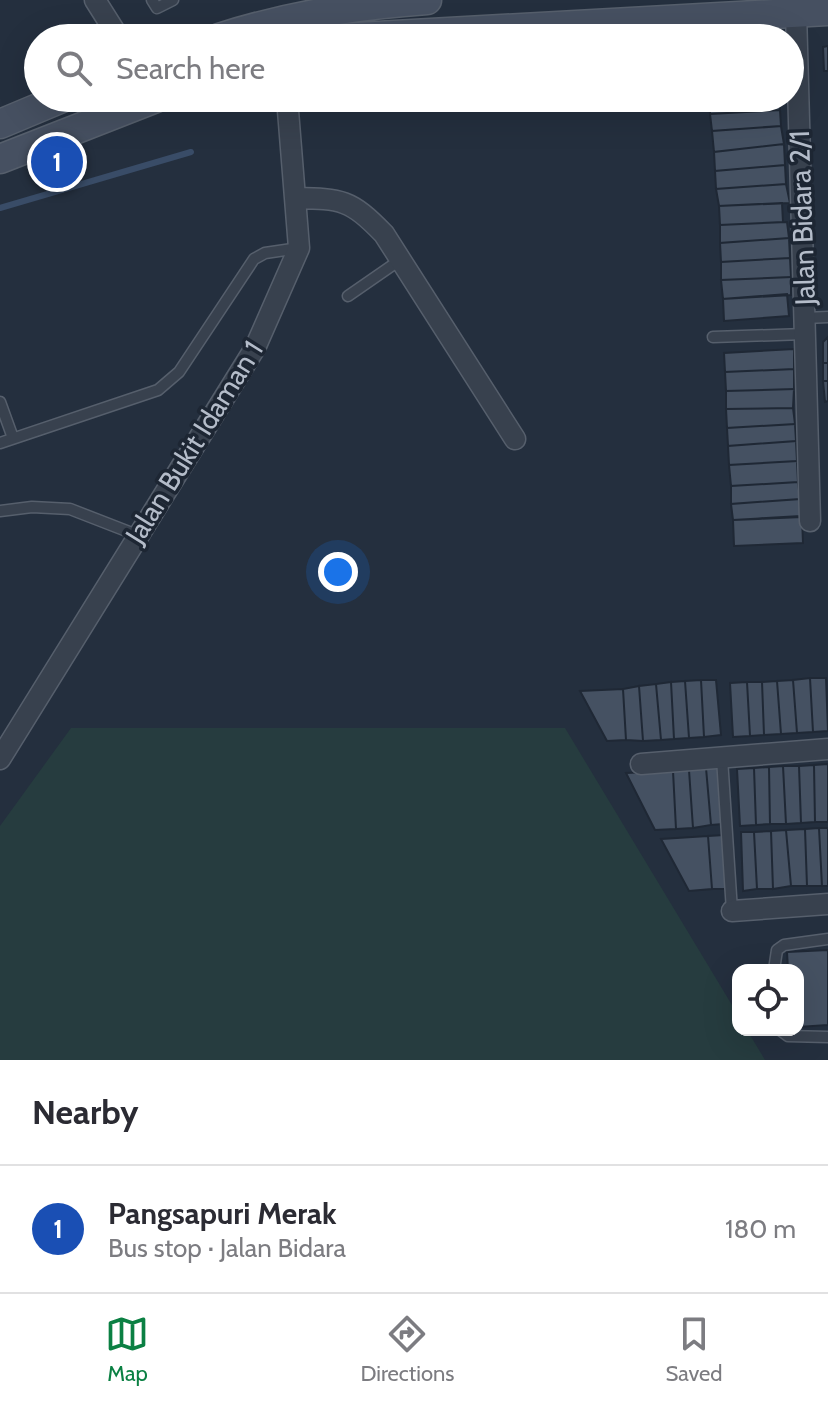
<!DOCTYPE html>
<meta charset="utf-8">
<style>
body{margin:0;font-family:Cabin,sans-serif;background:#f7f7f7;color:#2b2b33}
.controls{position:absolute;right:24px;bottom:24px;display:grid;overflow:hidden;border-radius:16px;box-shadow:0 8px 32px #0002}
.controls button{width:72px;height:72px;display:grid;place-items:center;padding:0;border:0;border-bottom:2px solid #e1e1e2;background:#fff;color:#2b2b33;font:40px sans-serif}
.you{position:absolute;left:338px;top:572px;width:28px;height:28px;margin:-20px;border:6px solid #fff;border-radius:50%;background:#1a73e8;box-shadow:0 0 0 12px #1a73e833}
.badge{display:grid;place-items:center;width:52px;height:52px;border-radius:50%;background:#0b8043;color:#fff;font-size:26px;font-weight:700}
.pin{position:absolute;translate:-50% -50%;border:4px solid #fff;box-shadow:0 2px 8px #0006}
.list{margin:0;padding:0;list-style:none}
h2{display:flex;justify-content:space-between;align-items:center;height:104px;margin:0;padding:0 32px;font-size:34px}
h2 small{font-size:26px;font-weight:400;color:#7c7c81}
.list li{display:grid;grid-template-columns:52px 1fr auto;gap:24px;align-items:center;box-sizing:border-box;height:128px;padding:0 32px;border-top:2px solid #e1e1e2}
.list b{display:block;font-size:30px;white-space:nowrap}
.list p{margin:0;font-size:26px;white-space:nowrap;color:#7c7c81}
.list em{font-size:26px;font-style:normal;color:#7c7c81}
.icon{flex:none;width:44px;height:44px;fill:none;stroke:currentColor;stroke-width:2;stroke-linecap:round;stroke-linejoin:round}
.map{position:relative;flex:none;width:828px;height:1060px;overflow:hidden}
.search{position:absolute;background:#fff;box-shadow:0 8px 32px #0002;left:24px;right:24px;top:24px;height:88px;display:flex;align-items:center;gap:20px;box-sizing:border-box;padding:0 28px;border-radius:44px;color:#7c7c81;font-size:30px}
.sheet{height:232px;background:#fff}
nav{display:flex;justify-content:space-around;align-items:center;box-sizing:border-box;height:112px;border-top:2px solid #e1e1e2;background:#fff;font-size:22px;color:#7c7c81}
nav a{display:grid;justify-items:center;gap:4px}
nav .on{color:#0b8043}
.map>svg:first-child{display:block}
</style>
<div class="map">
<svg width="828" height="1060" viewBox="0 0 828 1060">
<rect width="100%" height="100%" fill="#242f3e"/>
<!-- green -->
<path fill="#263c3f" d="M71 728H565L738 1015V1030H747L765 1060H0V826Z"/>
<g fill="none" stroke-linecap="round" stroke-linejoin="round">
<!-- stream -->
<path stroke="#394c67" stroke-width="6" d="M0 208 191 152"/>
</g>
<!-- building -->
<path fill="#455162" stroke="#1f2835" stroke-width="2" d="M828 46V71H824L823 47Z
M709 98H780V110L710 114Z
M780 110 781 126 712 131 710 114Z
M781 126 784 144 714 152 712 131Z
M784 144 785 165 715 171 714 152Z
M785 165 786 184 716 189 715 171Z
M786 184 790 203 719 206 716 189Z
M782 203 783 222 720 225 719 206Z
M787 222 789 238 720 243V225Z
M789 238 790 258 721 262 720 243Z
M790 258 791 277 721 280V262Z
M791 277V295L723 299 721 280Z
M787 294 789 316 724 321 723 299Z
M828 337V363H823V342Z
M794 349V369L725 372 724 353Z
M823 363H828V381H823Z
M794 369V389L726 391 725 372Z
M823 381H828V401L825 402Z
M794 389 793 408 726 409V391Z
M793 408 795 424 727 428 726 409Z
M795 424 796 441 728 446 727 428Z
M796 441 797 461 729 465 728 446Z
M797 461 798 482 731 486 729 465Z
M798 482 800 499 731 504V486Z
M800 499 801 516 733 520 731 504Z
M802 517 803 543 734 546 733 520Z
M810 678H826L828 731 813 732Z
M810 678 813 732 797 733 793 680Z
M701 680H716L721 735 704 737Z
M701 680 704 737 689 738 685 681Z
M793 680 797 733 781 734 777 681Z
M685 681 689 738 674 739 671 682Z
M777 681 781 734 764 735 762 682Z
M671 682 674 739 661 740 656 684Z
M747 682H762L764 735 750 736Z
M747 682 750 736 733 737 730 683Z
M656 684 661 740 643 741 639 686Z
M639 686 643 741 626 740 623 689Z
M623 689 626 740 607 741 580 691Z
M828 764V822H815L814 765Z
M814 765 815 822 801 823 799 766Z
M783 766H799L801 823 786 824Z
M783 766 786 824H770L769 767Z
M718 767 723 824 711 825 706 768Z
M769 767 770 824 756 825 754 768Z
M706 768 711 825 693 828 689 770Z
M754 768 756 825 740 826 737 769Z
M689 770 693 828 676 829 673 771Z
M673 771 676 829 655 830 626 773Z
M819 828 822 886H807L805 829Z
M819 828H828V886H822Z
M805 829 807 886H791L786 830Z
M786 830 791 886 773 889 771 831Z
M771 831 773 889H757L754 832Z
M741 832H754L757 889 743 891Z
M724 835 727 889H712L708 836Z
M708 836 712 889 689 891 661 839Z
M828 950V1025L798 1027V970H788L787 952Z"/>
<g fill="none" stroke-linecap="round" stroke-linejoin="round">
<defs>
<path id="service" d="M152 0 157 8 173 0
M348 296 400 260
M805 318 828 317
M713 337 805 334
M0 402 13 438
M0 443 158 390 179 372 254 259 265 253 299 248
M0 511 32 507 70 509 137 535
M722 758 732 911
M774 970 777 950 784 945 828 939
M780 1030 788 1036 828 1037"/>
<path id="minor" d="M95 0 119 38
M796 12 810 521
M295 198C342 199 350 199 384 234L515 439
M0 759 255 348 299 248 287 98
M641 764 828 749
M732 911 828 904"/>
<path id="secondary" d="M219 38C287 16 355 5 427 0
M341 38 828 11
M0 124 62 98
M0 159 156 98"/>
</defs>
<!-- service casing -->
<use href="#service" stroke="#565f6c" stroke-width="13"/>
<!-- minor casing -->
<use href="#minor" stroke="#565f6c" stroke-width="23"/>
<!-- secondary casing -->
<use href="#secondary" stroke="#565f6c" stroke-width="31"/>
<!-- service -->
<use href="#service" stroke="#38414e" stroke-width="10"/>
<!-- minor -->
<use href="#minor" stroke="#38414e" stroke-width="20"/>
<!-- secondary -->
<use href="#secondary" stroke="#465061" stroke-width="28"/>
</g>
<g text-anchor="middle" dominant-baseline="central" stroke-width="7" stroke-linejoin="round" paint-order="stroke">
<!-- street labels -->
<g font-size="28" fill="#b4bcc9" stroke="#1d2633">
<text transform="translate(802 218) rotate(-92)">Jalan Bidara 2/1</text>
<text transform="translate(194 442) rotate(-58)">Jalan Bukit Idaman 1</text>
</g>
</g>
</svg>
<div class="controls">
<button><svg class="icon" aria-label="locate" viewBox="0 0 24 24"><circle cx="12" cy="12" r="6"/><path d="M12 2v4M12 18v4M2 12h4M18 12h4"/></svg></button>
</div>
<div class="you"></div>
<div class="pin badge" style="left:57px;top:162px;background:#1a4fb4">1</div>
<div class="search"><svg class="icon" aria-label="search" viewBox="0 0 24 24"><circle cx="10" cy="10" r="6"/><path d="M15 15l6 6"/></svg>Search here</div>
</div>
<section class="sheet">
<h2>Nearby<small></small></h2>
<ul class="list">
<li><span class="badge" style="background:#1a4fb4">1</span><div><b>Pangsapuri Merak</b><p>Bus stop · Jalan Bidara</p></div><em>180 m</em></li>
</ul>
</section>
<nav>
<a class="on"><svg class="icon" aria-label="map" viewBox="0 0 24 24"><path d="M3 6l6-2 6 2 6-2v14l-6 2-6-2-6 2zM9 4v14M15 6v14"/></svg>Map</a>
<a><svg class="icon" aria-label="directions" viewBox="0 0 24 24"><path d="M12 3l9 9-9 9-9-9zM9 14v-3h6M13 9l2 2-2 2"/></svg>Directions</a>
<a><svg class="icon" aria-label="saved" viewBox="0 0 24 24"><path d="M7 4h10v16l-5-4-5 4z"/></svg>Saved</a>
</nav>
